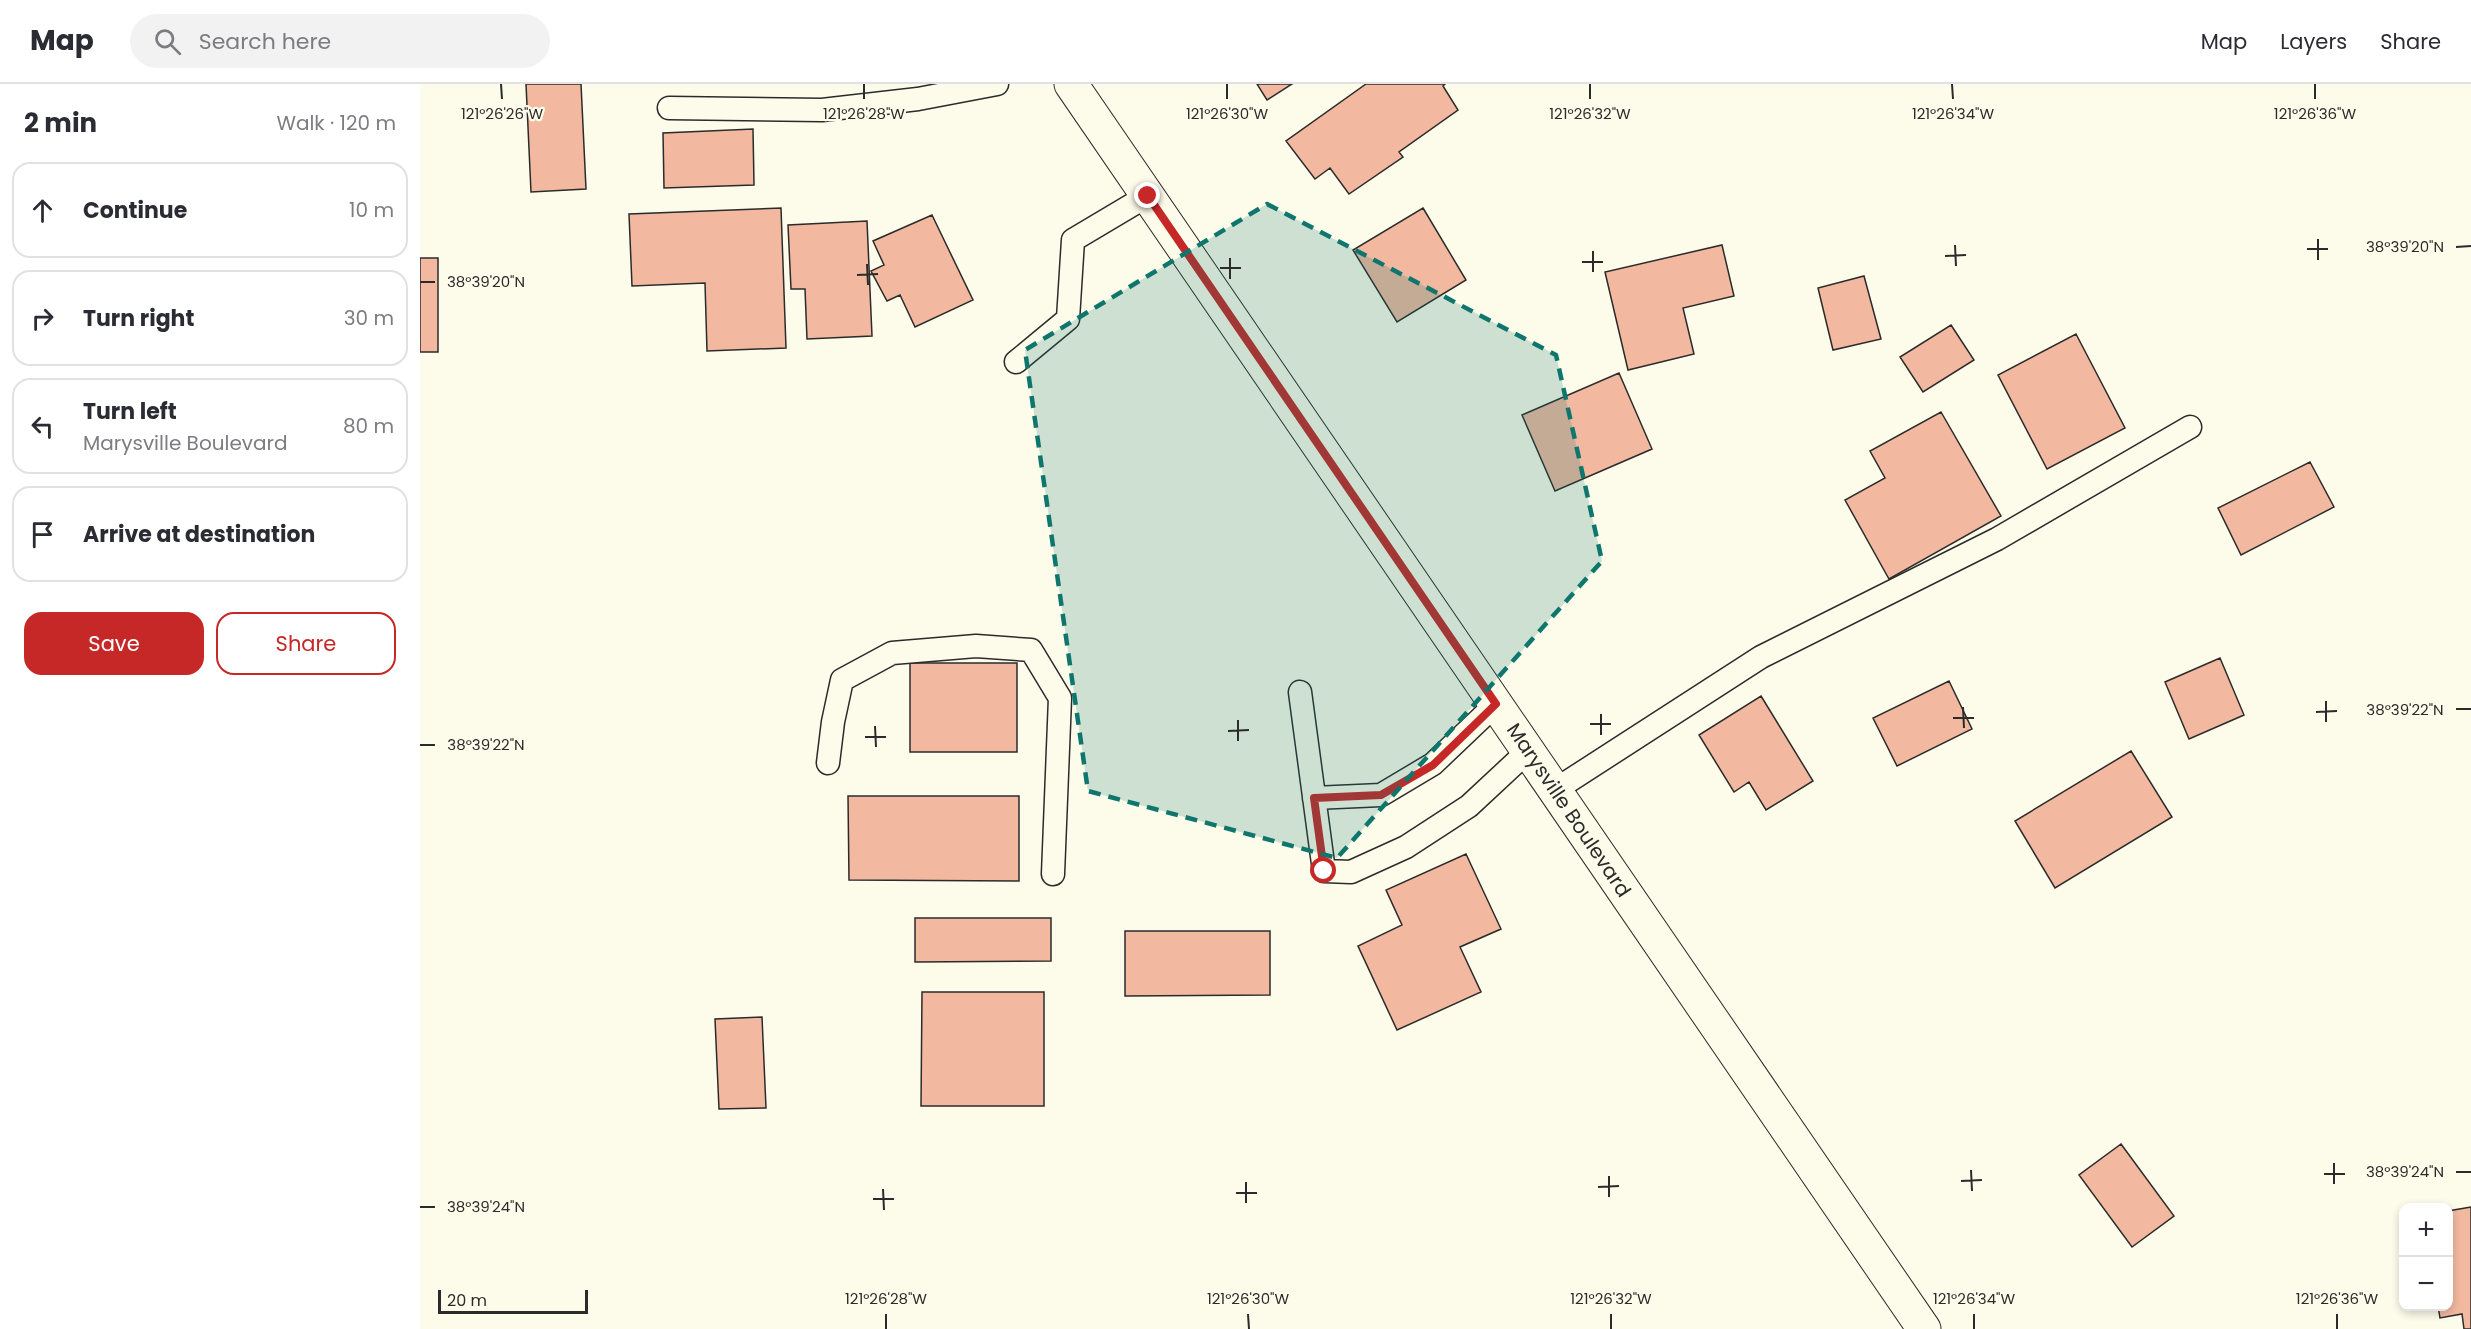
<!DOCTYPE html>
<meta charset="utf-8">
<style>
body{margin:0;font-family:Poppins,sans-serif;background:#f2f2f3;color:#2b2b33}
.controls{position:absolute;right:18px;bottom:18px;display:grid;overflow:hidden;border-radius:12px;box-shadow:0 3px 9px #0003}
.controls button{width:54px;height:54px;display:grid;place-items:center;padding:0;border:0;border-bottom:2px solid #e1e1e2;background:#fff;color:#2b2b33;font:30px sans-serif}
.scale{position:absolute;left:18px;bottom:15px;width:150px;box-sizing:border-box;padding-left:6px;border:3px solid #2b2b2b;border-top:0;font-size:16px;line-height:21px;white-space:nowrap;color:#2b2b2b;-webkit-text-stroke:4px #fdfbea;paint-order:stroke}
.stop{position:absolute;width:18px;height:18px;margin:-14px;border:4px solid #c62828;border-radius:50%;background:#fff}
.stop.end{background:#c62828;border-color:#fff;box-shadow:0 2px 6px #0008}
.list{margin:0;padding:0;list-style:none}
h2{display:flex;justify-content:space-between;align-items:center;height:78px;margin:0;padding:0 24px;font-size:26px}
h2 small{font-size:20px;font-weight:400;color:#7c7c81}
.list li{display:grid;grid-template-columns:39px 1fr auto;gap:18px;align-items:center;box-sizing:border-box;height:96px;margin:0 12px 12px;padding:0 12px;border:2px solid #e1e1e2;border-radius:18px}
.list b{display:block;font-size:22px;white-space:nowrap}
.list p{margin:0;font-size:20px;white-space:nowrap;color:#7c7c81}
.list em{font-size:20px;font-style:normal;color:#7c7c81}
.actions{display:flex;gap:12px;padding:18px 24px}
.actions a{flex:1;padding:14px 0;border:2px solid #c62828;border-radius:18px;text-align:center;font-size:21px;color:#c62828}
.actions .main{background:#c62828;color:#fff}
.icon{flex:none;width:33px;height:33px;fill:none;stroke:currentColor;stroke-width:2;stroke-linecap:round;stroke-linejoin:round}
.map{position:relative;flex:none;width:2051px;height:1245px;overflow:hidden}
header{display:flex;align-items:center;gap:36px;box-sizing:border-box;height:84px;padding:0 30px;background:#fff;border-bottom:2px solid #e1e1e2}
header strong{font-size:28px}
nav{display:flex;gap:33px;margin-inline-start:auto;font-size:21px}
.search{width:420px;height:54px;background:#f2f2f3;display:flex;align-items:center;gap:15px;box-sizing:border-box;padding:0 21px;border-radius:33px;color:#7c7c81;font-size:22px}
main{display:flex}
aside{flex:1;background:#fff}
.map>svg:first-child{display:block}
</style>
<header>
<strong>Map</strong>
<div class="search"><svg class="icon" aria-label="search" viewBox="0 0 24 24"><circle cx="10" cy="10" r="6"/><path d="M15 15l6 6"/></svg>Search here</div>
<nav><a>Map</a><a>Layers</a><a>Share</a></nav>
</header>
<main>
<aside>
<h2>2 min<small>Walk · 120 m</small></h2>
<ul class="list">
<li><svg class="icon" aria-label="ahead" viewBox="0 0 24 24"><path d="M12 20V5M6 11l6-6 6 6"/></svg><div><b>Continue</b></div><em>10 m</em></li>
<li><svg class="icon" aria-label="right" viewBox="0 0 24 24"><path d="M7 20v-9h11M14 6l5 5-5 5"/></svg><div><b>Turn right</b></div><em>30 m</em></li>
<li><svg class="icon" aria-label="left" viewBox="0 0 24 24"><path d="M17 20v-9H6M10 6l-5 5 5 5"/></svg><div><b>Turn left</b><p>Marysville Boulevard</p></div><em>80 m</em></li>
<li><svg class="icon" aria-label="arrive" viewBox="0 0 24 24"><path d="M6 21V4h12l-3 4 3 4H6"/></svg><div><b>Arrive at destination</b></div></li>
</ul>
<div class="actions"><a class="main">Save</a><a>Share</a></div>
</aside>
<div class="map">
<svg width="2051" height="1245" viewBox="0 0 2051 1245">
<rect width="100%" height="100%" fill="#fdfbea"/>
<!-- building -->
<path fill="#f2b8a0" stroke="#2b2b2b" stroke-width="1.5" d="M106 0H161L166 105 111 108Z
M837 0H872L847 16Z
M946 0H1025L1023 2 1038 26 979 68 983 73 929 110 910 84 895 95 866 57Z
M333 45 334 101 244 104 243 49Z
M361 124 366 264 287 267 285 199 212 202 209 130Z
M1003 124 1046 196 977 238 933 166Z
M512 131 553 216 495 243 480 211 467 217 451 187 464 181 453 157Z
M447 137 452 252 387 255 385 205H371L368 141Z
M1302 161 1314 212 1263 224 1274 270 1208 286 1185 188Z
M0 174H18V268H0Z
M1444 192 1461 255 1413 266 1398 204Z
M1531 241 1554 276 1503 308 1480 273Z
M1656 250 1705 344 1627 385 1578 291Z
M1199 289 1232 365 1135 407 1102 331Z
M1521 328 1581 432 1469 495 1425 416 1465 394 1450 367Z
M1890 378 1914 423 1821 471 1798 424Z
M1800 574 1824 631 1769 655 1745 598Z
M490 579H597V668H490Z
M1529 597 1552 645 1477 682 1453 634Z
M1341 612 1393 697 1346 726 1329 698 1314 708 1279 651Z
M1711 667 1752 733 1635 804 1595 737Z
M428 712H599V797L429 796Z
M1046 770 1081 845 1040 863 1061 908 977 946 938 862 982 841 966 806Z
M495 834H631V877L495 878Z
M705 847H850V911L705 912Z
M502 908H624V1022H501Z
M342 933 346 1024 299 1025 295 935Z
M1701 1060 1754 1132 1712 1163 1659 1091Z
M2051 1123V1245H2044L2042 1230 2020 1234 2018 1222H2028V1127Z"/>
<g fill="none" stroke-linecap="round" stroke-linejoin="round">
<defs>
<path id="service" d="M249 24 402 26 498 15 577 0
M596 278 648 235 653 156 727 112
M880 608 904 787 931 788 986 763 1049 722 1108 667
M408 679 413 638 422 596 472 569 556 562 611 566 640 614 633 790
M1135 706 1341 573 1577 455 1770 343
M894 714 961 711 1013 680 1076 620"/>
<path id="secondary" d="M651 0 1504 1245"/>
</defs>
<!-- service casing -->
<use href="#service" stroke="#2b2b2b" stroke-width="25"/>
<!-- secondary casing -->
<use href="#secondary" stroke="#2b2b2b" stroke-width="35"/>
<!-- service -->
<use href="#service" stroke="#fdfbea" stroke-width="22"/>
<!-- secondary -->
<use href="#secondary" stroke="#fdfbea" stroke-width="33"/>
</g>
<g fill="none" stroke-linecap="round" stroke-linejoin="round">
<!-- route -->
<path stroke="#c62828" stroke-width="8" d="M728 112 1076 620 1013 681 961 711 894 714 904 787"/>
</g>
<!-- marked area -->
<path fill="#0f766e" fill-opacity="0.2" stroke="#0f766e" stroke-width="4.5" stroke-dasharray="12 8" stroke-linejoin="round" d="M847 120 1136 271 1182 477 917 774 668 707 605 266Z"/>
<!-- ticks -->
<path fill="none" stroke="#2b2b2b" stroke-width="2" d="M81 0 82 15M444 0V15M807 0V15M1170 0V15M1532 0 1533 15M1895 0V15M1898 155V176M1535 161 1536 182M2036 163 2051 162M1887 165H1908M1173 167V188M1525 172 1546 171M810 174V195M1162 178H1183M447 180 448 201M800 184H821M437 191 458 190M0 198H15M1906 617V638M1543 623 1544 644M2036 625H2051M1896 628 1917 627M1181 630V651M1533 634H1554M818 636V657M1170 640H1191M455 642 456 663M808 647 829 646M445 653H466M0 661H15M1914 1079V1100M1551 1086 1552 1107M2036 1088H2051M1904 1090H1925M1189 1092V1113M1541 1097 1562 1096M826 1098V1119M1178 1103 1199 1102M463 1105 464 1126M816 1109H837M453 1115H474M0 1123H15M466 1230V1245M828 1230 829 1245M1191 1230V1245M1554 1230V1245M1917 1230V1245"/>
<g text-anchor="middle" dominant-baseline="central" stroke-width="4.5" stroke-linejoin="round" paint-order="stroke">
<!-- street labels -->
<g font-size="20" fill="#2b2b2b" stroke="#fdfbea">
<text transform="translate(1149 726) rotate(56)">Marysville Boulevard</text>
</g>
</g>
<g font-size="15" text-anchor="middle" fill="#2b2b2b" stroke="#fdfbea" stroke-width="4.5" stroke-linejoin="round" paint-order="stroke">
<text x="82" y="35">121°26'26"W</text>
<text x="444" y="35">121°26'28"W</text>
<text x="807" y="35">121°26'30"W</text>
<text x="1170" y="35">121°26'32"W</text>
<text x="1533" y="35">121°26'34"W</text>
<text x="1895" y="35">121°26'36"W</text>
<text x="1985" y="168">38°39'20"N</text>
<text x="66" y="203">38°39'20"N</text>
<text x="1985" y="631">38°39'22"N</text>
<text x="66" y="666">38°39'22"N</text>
<text x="1985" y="1093">38°39'24"N</text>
<text x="66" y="1128">38°39'24"N</text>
<text x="466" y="1220">121°26'28"W</text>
<text x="828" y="1220">121°26'30"W</text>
<text x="1191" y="1220">121°26'32"W</text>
<text x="1554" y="1220">121°26'34"W</text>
<text x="1917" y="1220">121°26'36"W</text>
</g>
</svg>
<div class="controls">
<button>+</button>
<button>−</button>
</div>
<div class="scale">20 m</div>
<div class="stop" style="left:904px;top:787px"></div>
<div class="stop end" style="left:728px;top:112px"></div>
</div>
</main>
